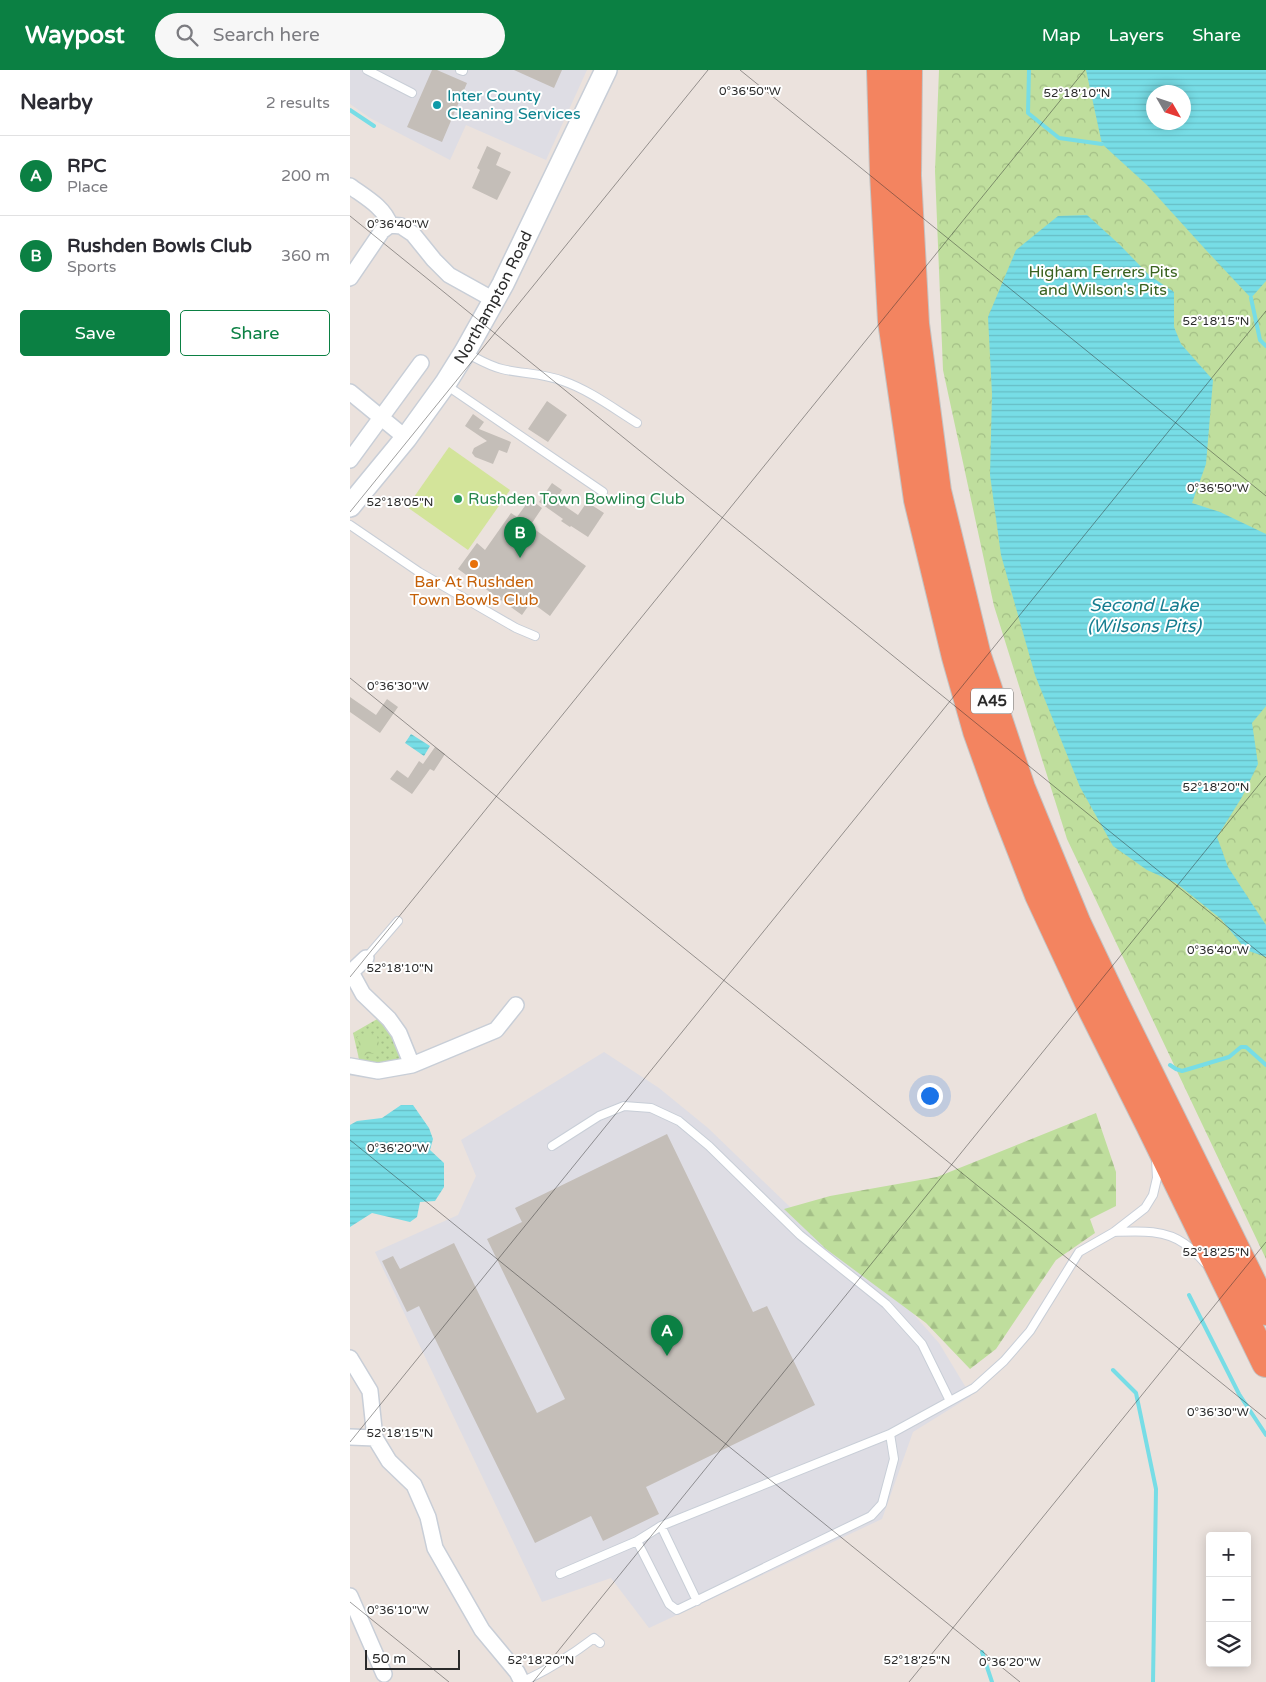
<!DOCTYPE html>
<meta charset="utf-8">
<style>
body{margin:0;font-family:"Varela Round",sans-serif;background:#f7f7f7;color:#2b2b33}
.controls{position:absolute;right:15px;bottom:15px;display:grid;overflow:hidden;border-radius:5px;box-shadow:0 2px 12px #0003}
.controls button{width:45px;height:45px;display:grid;place-items:center;padding:0;border:0;border-bottom:1px solid #e1e1e2;background:#fff;color:#2b2b33;font:25px sans-serif}
.compass{position:absolute;left:796px;top:15px;width:45px;height:45px;border-radius:50%;background:#fff;box-shadow:0 2px 12px #0003;rotate:129deg}
.scale{position:absolute;left:15px;bottom:12px;width:95px;box-sizing:border-box;padding-left:5px;border:2px solid #2a2a2a;border-top:0;font-size:14px;line-height:18px;white-space:nowrap;color:#2a2a2a;-webkit-text-stroke:4px #fff;paint-order:stroke}
.you{position:absolute;left:579px;top:1025px;width:18px;height:18px;margin:-12px;border:4px solid #fff;border-radius:50%;background:#1a73e8;box-shadow:0 0 0 8px #1a73e833}
.badge{display:grid;place-items:center;width:32px;height:32px;border-radius:50%;background:#0b8043;color:#fff;font-size:16px;font-weight:700}
.pin{position:absolute;translate:-50% -41px;filter:drop-shadow(0 1px 2px #0008)}
.pin::after{content:'';position:absolute;top:26px;width:18px;height:15px;background:inherit;clip-path:polygon(0 0,100% 0,50% 100%)}
.list{margin:0;padding:0;list-style:none}
h2{display:flex;justify-content:space-between;align-items:center;height:65px;margin:0;padding:0 20px;font-size:21px}
h2 small{font-size:16px;font-weight:400;color:#7c7c81}
.list li{display:grid;grid-template-columns:32px 1fr auto;gap:15px;align-items:center;box-sizing:border-box;height:80px;padding:0 20px;border-top:1px solid #e1e1e2}
.list b{display:block;font-size:19px;white-space:nowrap}
.list p{margin:0;font-size:16px;white-space:nowrap;color:#7c7c81}
.list em{font-size:16px;font-style:normal;color:#7c7c81}
.actions{display:flex;gap:10px;padding:15px 20px}
.actions a{flex:1;padding:11px 0;border:1px solid #0b8043;border-radius:5px;text-align:center;font-size:18px;color:#0b8043}
.actions .main{background:#0b8043;color:#fff}
.icon{flex:none;width:28px;height:28px;fill:none;stroke:currentColor;stroke-width:2;stroke-linecap:round;stroke-linejoin:round}
.map{position:relative;flex:none;width:916px;height:1612px;overflow:hidden}
header{display:flex;align-items:center;gap:30px;box-sizing:border-box;height:70px;padding:0 25px;background:#0b8043;color:#fff}
header strong{font-size:24px}
nav{display:flex;gap:28px;margin-inline-start:auto;font-size:18px}
.search{width:350px;height:45px;background:#f7f7f7;display:flex;align-items:center;gap:12px;box-sizing:border-box;padding:0 18px;border-radius:28px;color:#7c7c81;font-size:19px}
main{display:flex}
aside{flex:1;background:#fff}
.map>svg:first-child{display:block}
</style>
<header>
<strong>Waypost</strong>
<div class="search"><svg class="icon" aria-label="search" viewBox="0 0 24 24"><circle cx="10" cy="10" r="6"/><path d="M15 15l6 6"/></svg>Search here</div>
<nav><a>Map</a><a>Layers</a><a>Share</a></nav>
</header>
<main>
<aside>
<h2>Nearby<small>2 results</small></h2>
<ul class="list">
<li><span class="badge">A</span><div><b>RPC</b><p>Place</p></div><em>200 m</em></li>
<li><span class="badge">B</span><div><b>Rushden Bowls Club</b><p>Sports</p></div><em>360 m</em></li>
</ul>
<div class="actions"><a class="main">Save</a><a>Share</a></div>
</aside>
<div class="map">
<svg width="916" height="1612" viewBox="0 0 916 1612">
<defs>
<pattern id="grass-dots" width="8" height="8" patternUnits="userSpaceOnUse" patternTransform="scale(1.25)"><rect width="8" height="8" fill="#bfde9d"/><path d="M2 2h.1M6 6h.1" fill="none" stroke="#a4bf87" stroke-width="1.8" stroke-linecap="round"/></pattern>
<pattern id="forest-firs" width="22" height="20" patternUnits="userSpaceOnUse" patternTransform="scale(1.25)"><rect width="22" height="20" fill="#bfde9d"/><path d="M5 1l3.5 6h-7zM16 11l3.5 6h-7z" fill="#a4bf87"/></pattern>
<pattern id="park-crowns" width="20" height="18" patternUnits="userSpaceOnUse" patternTransform="scale(1.25)"><rect width="20" height="18" fill="#bfde9d"/><path d="M2 6a3 3 0 1 1 6 0M12 15a3 3 0 1 1 6 0" fill="none" stroke="#a4bf87"/></pattern>
<pattern id="water-rules" width="6" height="5" patternUnits="userSpaceOnUse" patternTransform="scale(1.25)"><rect width="6" height="5" fill="#77dde6"/><path d="M0 2.5h6" fill="none" stroke="#67bec5"/></pattern>
</defs>
<rect width="100%" height="100%" fill="#ebe2dd"/>
<!-- industrial -->
<path fill="#dedde4" d="M0 0H237L196 90 116 55 100 90 20 48 0 34Z
M254 982 309 1018 358 1058 438 1135 484 1183 558 1238 589 1273 621 1326 563 1362 532 1449 299 1558 261 1508 192 1532 25 1182 108 1145 126 1106 111 1070Z"/>
<!-- grass -->
<path fill="url(#grass-dots)" d="M29 948C38 959 53 978 49 993L16 995 9 989 3 963Z"/>
<!-- forest -->
<path fill="url(#forest-firs)" d="M746 1043 766 1102V1136L740 1149 745 1163 706 1190 646 1279 620 1299 576 1253 476 1179 434 1139 480 1126 587 1107Z"/>
<!-- park -->
<path fill="url(#park-crowns)" fill-rule="evenodd" d="M589 0H916V1189L717 769 644 536 593 300 585 101ZM804 22H834V52H804Z
M26 963 31 981 12 986 7 967Z"/>
<!-- pitch -->
<path fill="#d3e49a" d="M99 377 160 420 118 480 57 437Z"/>
<!-- water -->
<path fill="url(#water-rules)" fill-rule="evenodd" d="M736 0H916V211L901 228 855 179 797 115 752 74ZM834 22V52H804V22Z
M737 145 770 175 799 205 824 222V257L831 274 863 310 856 394 842 433 870 442 916 464V636L902 653 908 694 892 727 867 767 878 797 916 855V887L896 880 871 849 826 813 797 800 763 776 730 717 685 605 651 485 640 405 642 324 638 247 666 180 708 146Z
M61 664 80 676 74 686 55 673Z
M51 1035H63L79 1058 83 1069 80 1080 94 1093V1117L85 1131 70 1132 67 1147 60 1152 22 1143 0 1157V1055L7 1051 32 1048Z"/>
<g fill="none" stroke-linecap="round" stroke-linejoin="round">
<!-- stream -->
<path stroke="#77dde6" stroke-width="4" d="M679 0 678 43 709 68 752 74
M0 40 24 56
M901 228 910 270 916 276
M820 995 826 999 832 1001 879 987 891 977H896L916 995
M839 1225 889 1324 916 1365
M763 1300 786 1323 806 1419 803 1612
M632 1582 642 1612"/>
</g>
<!-- building -->
<path fill="#c4beb8" d="M82 0H87L117 13 92 72 57 57Z
M164 0H212L204 18Z
M137 76 151 83 146 95 161 102 147 130 122 118 130 100 127 98Z
M197 331 217 345 198 372 178 359Z
M123 344 134 352 129 359 161 372 157 383 149 380 143 394 125 387 122 383 124 378 137 371 115 356Z
M202 413 212 420 206 430 228 445 237 432 254 443 238 467 221 456 220 457 211 451 213 449 189 432Z
M180 429 192 438 180 456 236 496 200 546 181 532 172 545 108 499 127 473 135 480 161 443 167 447Z
M0 627 26 645 37 629 48 637 30 663 0 642Z
M85 677 95 684 84 701 80 699 62 724 40 709 47 700 58 708 69 691 73 694Z
M317 1064 403 1242 417 1236 465 1335 296 1417 309 1444 253 1471 241 1446 185 1473 69 1236 57 1242 32 1191 43 1186 50 1199 104 1173 187 1343 215 1329 137 1169 172 1152 165 1138Z"/>
<g fill="none" stroke-linecap="round" stroke-linejoin="round">
<defs>
<path id="lane" d="M17 0 62 23
M110 0 113 1
M116 283C128 289 139 296 152 299 172 304 193 303 213 311 239 320 263 338 287 353
M96 315 253 422
M0 455 69 502 166 558 185 566
M16 888 48 851
M202 1076 249 1046 274 1036 301 1038 329 1051 359 1076 450 1165 536 1234 572 1274 600 1331
M764 1162C788 1161 815 1159 835 1174 842 1179 849 1186 855 1193
M311 1456 347 1531
M287 1471 319 1534 327 1540 521 1446 532 1434 544 1389 540 1364 624 1318 654 1291 680 1261 729 1182 764 1162 795 1138 803 1125 807 1108 806 1089
M210 1504 287 1471 311 1456 540 1364
M172 1612C200 1599 219 1587 244 1568L250 1573"/>
<path id="street" d="M0 116C15 127 34 137 40 155
M40 155 51 156 63 164 84 190 99 205 144 230
M0 208 32 161 40 155
M0 322 56 368
M0 390 71 293
M1 902 13 924 39 949 49 963 62 995
M0 903 16 888
M0 996 28 1001 62 995 146 960 166 935
M0 1288 20 1321 25 1368 39 1391 64 1415 78 1447 85 1478 132 1560 167 1602 172 1612
M0 1367 25 1368
M0 1526 34 1604"/>
<g id="secondary">
<path id="s1" d="M0 436 56 368 95 314 115 282 153 214 256 0"/>
</g>
<path id="highway" d="M531 0 534 103 542 251 568 430 606 587 627 661 651 728 689 825 743 941 800 1055 916 1293
M558 0 557 106 565 254 587 421 627 586 671 718 727 854 764 932 916 1241"/>
</defs>
<!-- lane casing -->
<use href="#lane" stroke="#c8ced7" stroke-width="10"/>
<!-- street casing -->
<use href="#street" stroke="#c8ced7" stroke-width="18"/>
<!-- secondary casing -->
<use href="#secondary" stroke="#c8ced7" stroke-width="24"/>
<!-- highway casing -->
<use href="#highway" stroke="#c3c3c3" stroke-width="30"/>
<!-- lane -->
<use href="#lane" stroke="#fff" stroke-width="8"/>
<!-- street -->
<use href="#street" stroke="#fff" stroke-width="15"/>
<!-- secondary -->
<use href="#secondary" stroke="#fff" stroke-width="21"/>
<!-- highway -->
<use href="#highway" stroke="#f38460" stroke-width="28"/>
</g>
<!-- ticks -->
<path fill="none" stroke="#2a2a2a" stroke-width="1" stroke-opacity="0.45" d="M390 0 916 426M0 146 916 888M0 442 358 0M0 608 916 1349M0 907 735 0M0 1070 670 1612M0 1372 916 241M0 1532 99 1612M183 1612 916 706M559 1612 916 1172"/>
<!-- markers -->
<circle fill="#0f9aa8" stroke="#fff" stroke-width="2" cx="87" cy="35" r="5"/>
<circle fill="#2e9e5b" stroke="#fff" stroke-width="2" cx="108" cy="429" r="5"/>
<circle fill="#e8710a" stroke="#fff" stroke-width="2" cx="124" cy="494" r="5"/>
<g text-anchor="middle" dominant-baseline="central" stroke-width="4" stroke-linejoin="round" paint-order="stroke">
<!-- shield labels -->
<rect fill="#fff" stroke="#6a6a6a" stroke-width="1" x="621" y="618.5" width="42" height="25" rx="4"/>
<g font-size="15" font-weight="bold" fill="#2a2a2a">
<text x="642" y="631">A45</text>
</g>
<!-- culture labels -->
<g font-size="16" fill="#0d838f" stroke="#fff" text-anchor="start">
<text x="97" y="26">Inter County<tspan x="97" dy="18">Cleaning Services</tspan></text>
</g>
<!-- park labels -->
<g font-size="16" fill="#39621f" stroke="#fff">
<text x="753" y="202">Higham Ferrers Pits<tspan x="753" dy="18">and Wilson's Pits</tspan></text>
</g>
<!-- street labels -->
<g font-size="16" fill="#2a2a2a" stroke="#fff">
<text stroke="none"><textPath href="#s1" startOffset="254">Northampton Road</textPath></text>
</g>
<!-- leisure labels -->
<g font-size="16" fill="#27864d" stroke="#fff" text-anchor="start">
<text x="118" y="429">Rushden Town Bowling Club</text>
</g>
<!-- food labels -->
<g font-size="16" fill="#c56008" stroke="#fff">
<text x="124" y="512">Bar At Rushden<tspan x="124" dy="18">Town Bowls Club</tspan></text>
</g>
<!-- water labels -->
<g font-size="18" font-style="italic" fill="#177e91" stroke="#fff">
<text x="794" y="535">Second Lake<tspan x="794" dy="21">(Wilsons Pits)</tspan></text>
</g>
</g>
<g font-size="12" text-anchor="middle" fill="#2a2a2a" stroke="#fff" stroke-width="4" stroke-linejoin="round" paint-order="stroke">
<text x="400" y="25">0°36'50"W</text>
<text x="727" y="27">52°18'10"N</text>
<text x="48" y="158">0°36'40"W</text>
<text x="866" y="255">52°18'15"N</text>
<text x="868" y="422">0°36'50"W</text>
<text x="50" y="436">52°18'05"N</text>
<text x="48" y="620">0°36'30"W</text>
<text x="866" y="721">52°18'20"N</text>
<text x="868" y="884">0°36'40"W</text>
<text x="50" y="902">52°18'10"N</text>
<text x="48" y="1082">0°36'20"W</text>
<text x="866" y="1186">52°18'25"N</text>
<text x="868" y="1346">0°36'30"W</text>
<text x="50" y="1367">52°18'15"N</text>
<text x="48" y="1544">0°36'10"W</text>
<text x="191" y="1594">52°18'20"N</text>
<text x="567" y="1594">52°18'25"N</text>
<text x="660" y="1596">0°36'20"W</text>
</g>
</svg>
<div class="controls">
<button>+</button>
<button>−</button>
<button><svg class="icon" aria-label="layers" viewBox="0 0 24 24"><path d="M12 4l9 5-9 5-9-5zM3 14l9 5 9-5"/></svg></button>
</div>
<svg class="compass" viewBox="-18 -18 36 36"><path d="M0-13l5 13h-10z" fill="#e53935"/><path d="M0 13l5-13h-10z" fill="#7c7c81"/></svg>
<div class="scale">50 m</div>
<div class="you"></div>
<div class="pin badge" style="left:317px;top:1286px">A</div>
<div class="pin badge" style="left:170px;top:488px">B</div>
</div>
</main>
